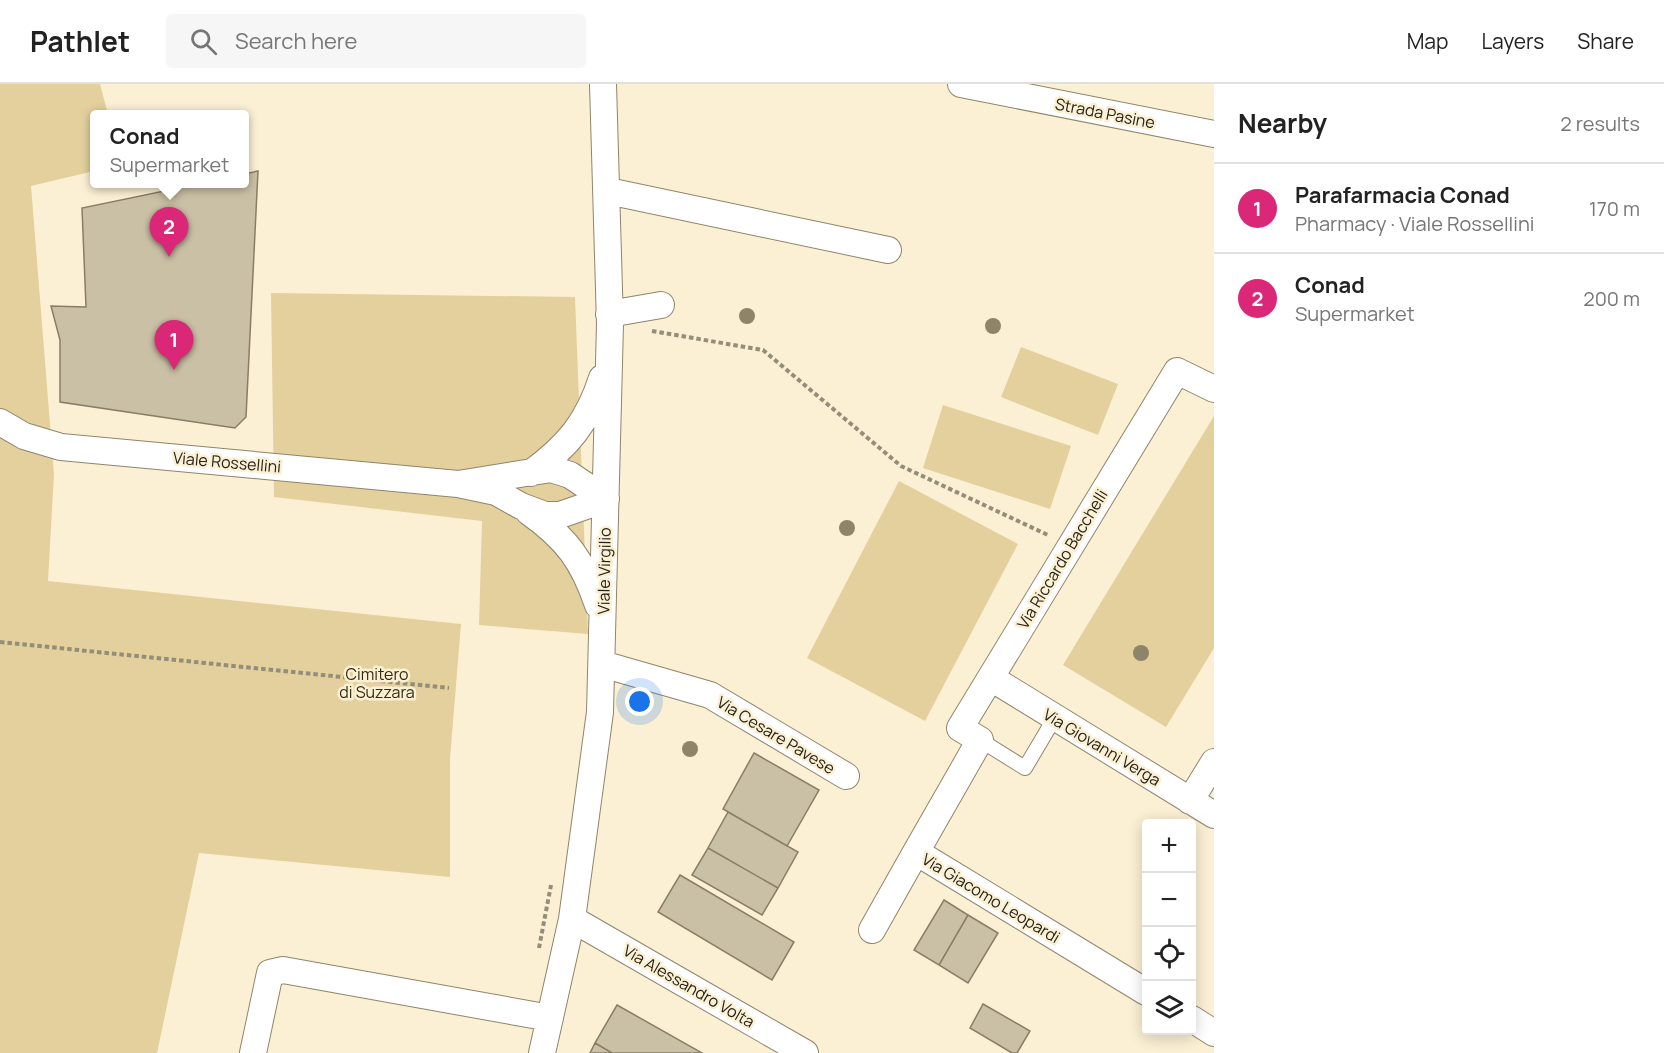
<!DOCTYPE html>
<meta charset="utf-8">
<style>
body{margin:0;font-family:Manrope,sans-serif;background:#f6f6f6;color:#222}
.controls{position:absolute;right:18px;bottom:18px;display:grid;overflow:hidden;border-radius:6px;box-shadow:0 3px 15px #0003}
.controls button{width:54px;height:54px;display:grid;place-items:center;padding:0;border:0;border-bottom:2px solid #e0e0e0;background:#fff;color:#222;font:30px sans-serif}
.you{position:absolute;left:640px;top:618px;width:21px;height:21px;margin:-15px;border:4px solid #fff;border-radius:50%;background:#1a73e8;box-shadow:0 0 0 9px #1a73e833}
.badge{display:grid;place-items:center;width:39px;height:39px;border-radius:50%;background:#db2777;color:#fff;font-size:20px;font-weight:700}
.pin{position:absolute;translate:-50% -50px;filter:drop-shadow(0 2px 3px #0008)}
.pin::after{content:'';position:absolute;top:32px;width:21px;height:18px;background:inherit;clip-path:polygon(0 0,100% 0,50% 100%)}
.popup{position:absolute;left:90px;top:26px;width:159px;height:78px;box-sizing:border-box;display:grid;place-content:center;border-radius:6px;background:#fff;filter:drop-shadow(0 2px 4px #0005);font-size:20px;white-space:nowrap;color:#767676}
.popup b{font-size:22px;color:#222}
.popup::after{content:'';position:absolute;left:50%;top:100%;margin-left:-12px;border:12px solid transparent;border-top-color:#fff}
.list{margin:0;padding:0;list-style:none}
h2{display:flex;justify-content:space-between;align-items:center;height:78px;margin:0;padding:0 24px;font-size:26px}
h2 small{font-size:20px;font-weight:400;color:#767676}
.list li{display:grid;grid-template-columns:39px 1fr auto;gap:18px;align-items:center;box-sizing:border-box;height:90px;padding:0 24px;border-top:2px solid #e0e0e0}
.list b{display:block;font-size:22px;white-space:nowrap}
.list p{margin:0;font-size:20px;white-space:nowrap;color:#767676}
.list em{font-size:20px;font-style:normal;color:#767676}
.icon{flex:none;width:33px;height:33px;fill:none;stroke:currentColor;stroke-width:2;stroke-linecap:round;stroke-linejoin:round}
.map{position:relative;flex:none;width:1214px;height:969px;overflow:hidden}
header{display:flex;align-items:center;gap:36px;box-sizing:border-box;height:84px;padding:0 30px;background:#fff;border-bottom:2px solid #e0e0e0}
header strong{font-size:28px}
nav{display:flex;gap:33px;margin-inline-start:auto;font-size:21px}
.search{width:420px;height:54px;background:#f6f6f6;display:flex;align-items:center;gap:15px;box-sizing:border-box;padding:0 21px;border-radius:6px;color:#767676;font-size:22px}
main{display:flex}
aside{flex:1;background:#fff}
.map>svg:first-child{display:block}
</style>
<header>
<strong>Pathlet</strong>
<div class="search"><svg class="icon" aria-label="search" viewBox="0 0 24 24"><circle cx="10" cy="10" r="6"/><path d="M15 15l6 6"/></svg>Search here</div>
<nav><a>Map</a><a>Layers</a><a>Share</a></nav>
</header>
<main>
<div class="map">
<svg width="1214" height="969" viewBox="0 0 1214 969">
<rect width="100%" height="100%" fill="#fbf0d4"/>
<!-- green -->
<path fill="#e4d09d" d="M0 0H100L108 30H94V87L31 102 54 390 48 497 461 540 450 674V793L199 769 157 969H0Z
M271 209 575 213 588 550 479 541 482 437 274 413Z
M1021 263 1118 300 1098 351 1001 313Z
M943 321 1071 362 1050 425 923 384Z
M1214 332V564L1166 643 1063 581Z
M899 397 1018 460 925 637 807 574Z"/>
<!-- building -->
<path fill="#cac0a5" stroke="#887e65" stroke-width="1.5" d="M258 87 246 333 235 344 60 318V256L51 222 86 223 82 124 198 100H244V90Z
M754 669 819 706 787 762 723 725Z
M728 728 798 768 778 804 708 764Z
M708 764 778 804 762 831 692 791Z
M680 791 794 858 772 896 658 828Z
M944 816 968 831 939 881 914 866Z
M968 831 998 849 968 899 939 881Z
M983 920 1030 947 1017 969H1012L970 944Z
M617 921 702 969H612L595 959Z
M595 959 612 969H590Z"/>
<g fill="none" stroke-linecap="round" stroke-linejoin="round">
<defs>
<path id="service" d="M980 656 1025 684 1054 635"/>
<path id="minor" d="M961 0 1214 50
M608 107 888 166
M609 230 661 221
M0 338 24 352 61 363 458 400 496 408 521 422 545 431H560L606 415 570 391 551 385 458 400
M531 389C568 362 588 338 602 294
M529 428C567 455 583 477 598 521
M602 580 710 611 846 692
M991 594 1214 731
M1190 717 1214 678
M572 835 805 969
M872 846 916 768
M1146 908 916 768 980 656 960 644 1177 287 1214 305
M1192 935 1214 949
M253 969 270 889 283 886 550 934
M542 969 572 835 600 628 610 240 603 0"/>
</defs>
<!-- service casing -->
<use href="#service" stroke="#8f856c" stroke-width="16"/>
<!-- minor casing -->
<use href="#minor" stroke="#8f856c" stroke-width="28"/>
<!-- path -->
<path stroke="#948d79" stroke-width="4" stroke-dasharray="4.5 3" stroke-linecap="butt" d="M652 247 763 266 901 382 1050 452
M0 558 449 604
M539 864 551 801"/>
<!-- service -->
<use href="#service" stroke="#fff" stroke-width="14"/>
<!-- minor -->
<use href="#minor" stroke="#fff" stroke-width="26"/>
</g>
<!-- trees -->
<g fill="#8e8469">
<circle cx="747" cy="232" r="8"/>
<circle cx="993" cy="242" r="8"/>
<circle cx="847" cy="444" r="8"/>
<circle cx="1141" cy="569" r="8"/>
<circle cx="690" cy="665" r="8"/>
</g>
<g text-anchor="middle" dominant-baseline="central" stroke-width="5" stroke-linejoin="round" paint-order="stroke">
<!-- street labels -->
<g font-size="16" fill="#252117" stroke="#fbf0d4">
<text transform="translate(1105 29) rotate(11)">Strada Pasine</text>
<text transform="translate(227 378) rotate(5)">Viale Rossellini</text>
<text transform="translate(1062 475) rotate(-59)">Via Riccardo Bacchelli</text>
<text transform="translate(604 487) rotate(-89)">Viale Virgilio</text>
<text transform="translate(776 651) rotate(31)">Via Cesare Pavese</text>
<text transform="translate(1102 663) rotate(31)">Via Giovanni Verga</text>
<text transform="translate(991 814) rotate(31)">Via Giacomo Leopardi</text>
<text transform="translate(689 902) rotate(30)">Via Alessandro Volta</text>
</g>
<!-- park labels -->
<g font-size="16" fill="#352b11" stroke="#fbf0d4">
<text x="377" y="590">Cimitero<tspan x="377" dy="18">di Suzzara</tspan></text>
</g>
</g>
</svg>
<div class="controls">
<button>+</button>
<button>−</button>
<button><svg class="icon" aria-label="locate" viewBox="0 0 24 24"><circle cx="12" cy="12" r="6"/><path d="M12 2v4M12 18v4M2 12h4M18 12h4"/></svg></button>
<button><svg class="icon" aria-label="layers" viewBox="0 0 24 24"><path d="M12 4l9 5-9 5-9-5zM3 14l9 5 9-5"/></svg></button>
</div>
<div class="you"></div>
<div class="pin badge" style="left:174px;top:286px">1</div>
<div class="pin badge" style="left:169px;top:173px">2</div>
<div class="popup"><b>Conad</b>Supermarket</div>
</div>
<aside>
<h2>Nearby<small>2 results</small></h2>
<ul class="list">
<li><span class="badge">1</span><div><b>Parafarmacia Conad</b><p>Pharmacy · Viale Rossellini</p></div><em>170 m</em></li>
<li><span class="badge">2</span><div><b>Conad</b><p>Supermarket</p></div><em>200 m</em></li>
</ul>
</aside>
</main>
